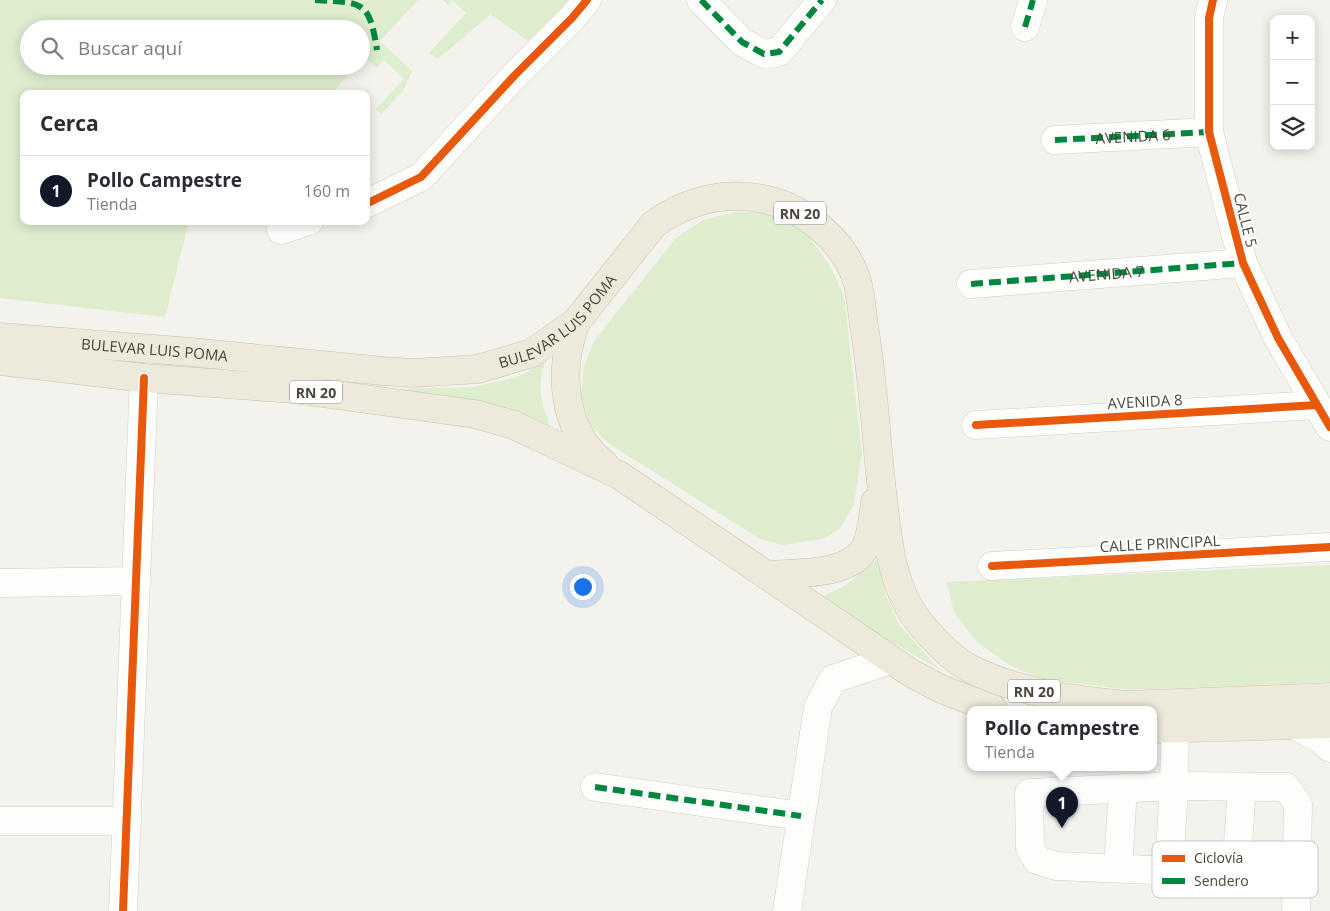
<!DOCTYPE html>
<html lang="es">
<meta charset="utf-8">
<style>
body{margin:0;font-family:"Open Sans",sans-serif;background:#f2f2f3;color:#2b2b33}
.controls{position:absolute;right:15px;top:15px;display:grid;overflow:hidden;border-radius:10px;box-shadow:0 2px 12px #0003}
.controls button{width:45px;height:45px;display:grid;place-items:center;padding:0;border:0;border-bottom:1px solid #e1e1e2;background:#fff;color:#2b2b33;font:25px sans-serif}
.you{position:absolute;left:582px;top:586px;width:18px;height:18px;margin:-12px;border:4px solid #fff;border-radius:50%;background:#1a73e8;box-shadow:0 0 0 8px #1a73e833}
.badge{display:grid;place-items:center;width:32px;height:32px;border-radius:50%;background:#111827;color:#fff;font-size:16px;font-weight:700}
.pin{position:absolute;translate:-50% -41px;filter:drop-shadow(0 1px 2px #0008)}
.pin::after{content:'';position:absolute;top:26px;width:18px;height:15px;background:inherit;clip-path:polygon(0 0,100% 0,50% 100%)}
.popup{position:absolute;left:967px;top:706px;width:190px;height:65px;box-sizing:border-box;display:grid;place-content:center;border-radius:10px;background:#fff;filter:drop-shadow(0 1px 4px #0005);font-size:16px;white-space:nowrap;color:#7c7c81}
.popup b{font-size:19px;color:#2b2b33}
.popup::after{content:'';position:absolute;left:50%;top:100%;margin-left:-10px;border:10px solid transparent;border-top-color:#fff}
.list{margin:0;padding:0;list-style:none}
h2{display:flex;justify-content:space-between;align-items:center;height:65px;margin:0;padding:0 20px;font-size:21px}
h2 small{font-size:16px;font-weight:400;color:#7c7c81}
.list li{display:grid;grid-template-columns:32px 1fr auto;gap:15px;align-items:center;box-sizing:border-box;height:70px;padding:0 20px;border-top:1px solid #e1e1e2}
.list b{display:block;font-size:19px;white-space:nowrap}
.list p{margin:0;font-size:16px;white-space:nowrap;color:#7c7c81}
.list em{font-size:16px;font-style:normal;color:#7c7c81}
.icon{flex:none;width:28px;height:28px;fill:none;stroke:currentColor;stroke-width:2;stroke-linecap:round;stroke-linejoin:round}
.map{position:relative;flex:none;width:1330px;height:911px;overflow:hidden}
.search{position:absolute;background:#fff;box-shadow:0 2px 12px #0003;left:20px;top:20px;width:350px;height:55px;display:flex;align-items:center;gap:12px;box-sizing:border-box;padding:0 18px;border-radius:28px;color:#7c7c81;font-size:19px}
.panel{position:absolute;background:#fff;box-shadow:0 2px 12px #0003;left:20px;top:90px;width:350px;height:135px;border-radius:10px}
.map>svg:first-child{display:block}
</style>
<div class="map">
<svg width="1330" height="911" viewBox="0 0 1330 911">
<rect width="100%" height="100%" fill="#f3f2ed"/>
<!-- green -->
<path fill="#deedce" d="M0 0H418L380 41 412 71 403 91 381 114 376 109 404 79 384 60 376 68 365 57 361 61V29H29V66H356L331 94H24V221H189L165 317 0 298Z
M443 0H587L540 50 491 14 438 59 429 53 466 13 452 0 448 5Z
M761 211 790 222 808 236 829 264 844 296 862 452 854 504 840 528 826 538 783 545 760 539 608 443 591 426 581 396 584 366 594 341 676 238 703 220 736 212Z
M546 361C535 387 542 405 552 431L477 402 400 389 474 387 520 376Z
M879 558 886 596 899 625 940 670 846 615 824 596 846 585Z
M1330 565V682L1130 690 1043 679 1011 666 978 643 955 614 946 582Z"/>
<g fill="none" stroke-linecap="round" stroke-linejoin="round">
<defs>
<g id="minor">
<path d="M701 0 742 42 764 54 779 52 822 0"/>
<path d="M1213 0 1209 18V132L1243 263 1278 338 1330 427"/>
<path d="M1025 27 1033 0"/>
<path id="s1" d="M1055 140 1209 132"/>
<path d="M366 204 421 177 515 75 572 18 587 0"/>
<path d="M281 230 309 221"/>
<path d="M971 284 1243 263"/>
<path d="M976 425 1317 405"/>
<path d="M992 566 1330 547"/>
<path d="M0 583 137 581"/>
<path d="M1296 726 1319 738 1330 748"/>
<path d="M1175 729 1174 786 1029 793 1030 848 1037 860 1056 866 1295 876"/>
<path d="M595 787 801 816"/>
<path d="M0 821H127"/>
<path d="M1118 868 1123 788"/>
<path d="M1169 869 1174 786 1286 787 1298 804 1296 911"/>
<path d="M1236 872 1242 787"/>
<path d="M123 911 144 378"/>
<path d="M787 911 818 707 833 679 890 660"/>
</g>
<g id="highway">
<path d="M576 322C558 370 561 430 605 465"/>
<path id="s2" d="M0 337 191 352 383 371 413 373 478 369 532 353 576 322 654 224C688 200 727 190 768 200 806 209 846 243 857 281 861 295 862 311 864 326 874 384 876 442 883 500 888 541 892 588 919 622 933 639 951 659 971 669 1019 693 1076 700 1128 705L1330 697"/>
<path d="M0 361 144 378 293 389 475 414 514 425 619 475 911 673 941 689 993 709"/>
<path d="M769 575C799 572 853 577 867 544 872 531 873 515 875 502"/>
<path d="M1153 729 1330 724"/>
</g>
</defs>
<!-- minor casing -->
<use href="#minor" stroke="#d1d0cb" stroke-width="29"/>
<!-- highway casing -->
<use href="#highway" stroke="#cbc2a8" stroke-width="29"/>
<!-- minor -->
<use href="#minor" stroke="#fdfdfc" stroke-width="28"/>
<!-- highway -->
<use href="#highway" stroke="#ede9db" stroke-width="28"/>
<!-- quiet -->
<g stroke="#00873e" stroke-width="6" stroke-dasharray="12 6" stroke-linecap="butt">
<path d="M315 0C364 3 369 0 377 50"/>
<path d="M701 0 742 42 764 54 779 52 822 0"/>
<path d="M1025 27 1033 0"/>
<path d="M1055 140 1209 132"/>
<path id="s3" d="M971 284 1243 263"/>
<path d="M595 787 801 816"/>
</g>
<defs>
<path id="cycleway" d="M1213 0 1209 18V132L1243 263 1278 338 1330 427
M366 204 421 177 515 75 572 18 587 0
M976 425 1317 405
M992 566 1330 547
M123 911 144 378"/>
</defs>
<!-- cycleway casing -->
<use href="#cycleway" stroke="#fff" stroke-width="11"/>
<!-- cycleway -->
<use href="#cycleway" stroke="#e8590c" stroke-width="8"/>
</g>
<g text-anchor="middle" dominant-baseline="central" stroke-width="4" stroke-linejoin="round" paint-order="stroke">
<!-- shield labels -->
<g fill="#fff" stroke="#807d74" stroke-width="1">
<rect x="774" y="201.5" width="52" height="23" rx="4"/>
<rect x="290" y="380.5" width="52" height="23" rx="4"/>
<rect x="1008" y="679.5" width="52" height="23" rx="4"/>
</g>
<g font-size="14" font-weight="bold" fill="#4a4538">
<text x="800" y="213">RN 20</text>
<text x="316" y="392">RN 20</text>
<text x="1034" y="691">RN 20</text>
</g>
<!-- street labels -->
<g font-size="15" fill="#4a4538" stroke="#fff">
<text stroke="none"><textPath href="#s1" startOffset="78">AVENIDA 6</textPath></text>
<text transform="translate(1246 220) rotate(76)">CALLE 5</text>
<text stroke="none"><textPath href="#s3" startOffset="136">AVENIDA 7</textPath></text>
<text stroke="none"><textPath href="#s2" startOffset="575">BULEVAR LUIS POMA</textPath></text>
<text stroke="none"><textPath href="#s2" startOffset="155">BULEVAR LUIS POMA</textPath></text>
<text transform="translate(1145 401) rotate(-3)">AVENIDA 8</text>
<text transform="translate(1160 543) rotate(-3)">CALLE PRINCIPAL</text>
</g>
</g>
<!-- legend -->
<rect x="1152" y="841" width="166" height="57" rx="8" fill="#fff" stroke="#c9c7c3" stroke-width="1"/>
<rect x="1162" y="855" width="23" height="7" fill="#e8590c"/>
<rect x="1162" y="878" width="23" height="6" fill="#00873e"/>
<g font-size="14" fill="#4a4538">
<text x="1194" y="863">Ciclovía</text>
<text x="1194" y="886">Sendero</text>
</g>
</svg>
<div class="controls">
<button>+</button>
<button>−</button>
<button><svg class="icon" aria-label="layers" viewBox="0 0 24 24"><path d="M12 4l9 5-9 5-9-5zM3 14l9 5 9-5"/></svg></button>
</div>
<div class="you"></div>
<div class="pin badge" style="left:1062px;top:828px">1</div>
<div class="popup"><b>Pollo Campestre</b>Tienda</div>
<div class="search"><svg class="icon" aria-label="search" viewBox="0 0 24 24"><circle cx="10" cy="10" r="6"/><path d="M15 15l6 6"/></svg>Buscar aquí</div>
<section class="panel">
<h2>Cerca<small></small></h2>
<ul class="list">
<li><span class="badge">1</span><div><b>Pollo Campestre</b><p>Tienda</p></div><em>160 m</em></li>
</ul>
</section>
</div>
